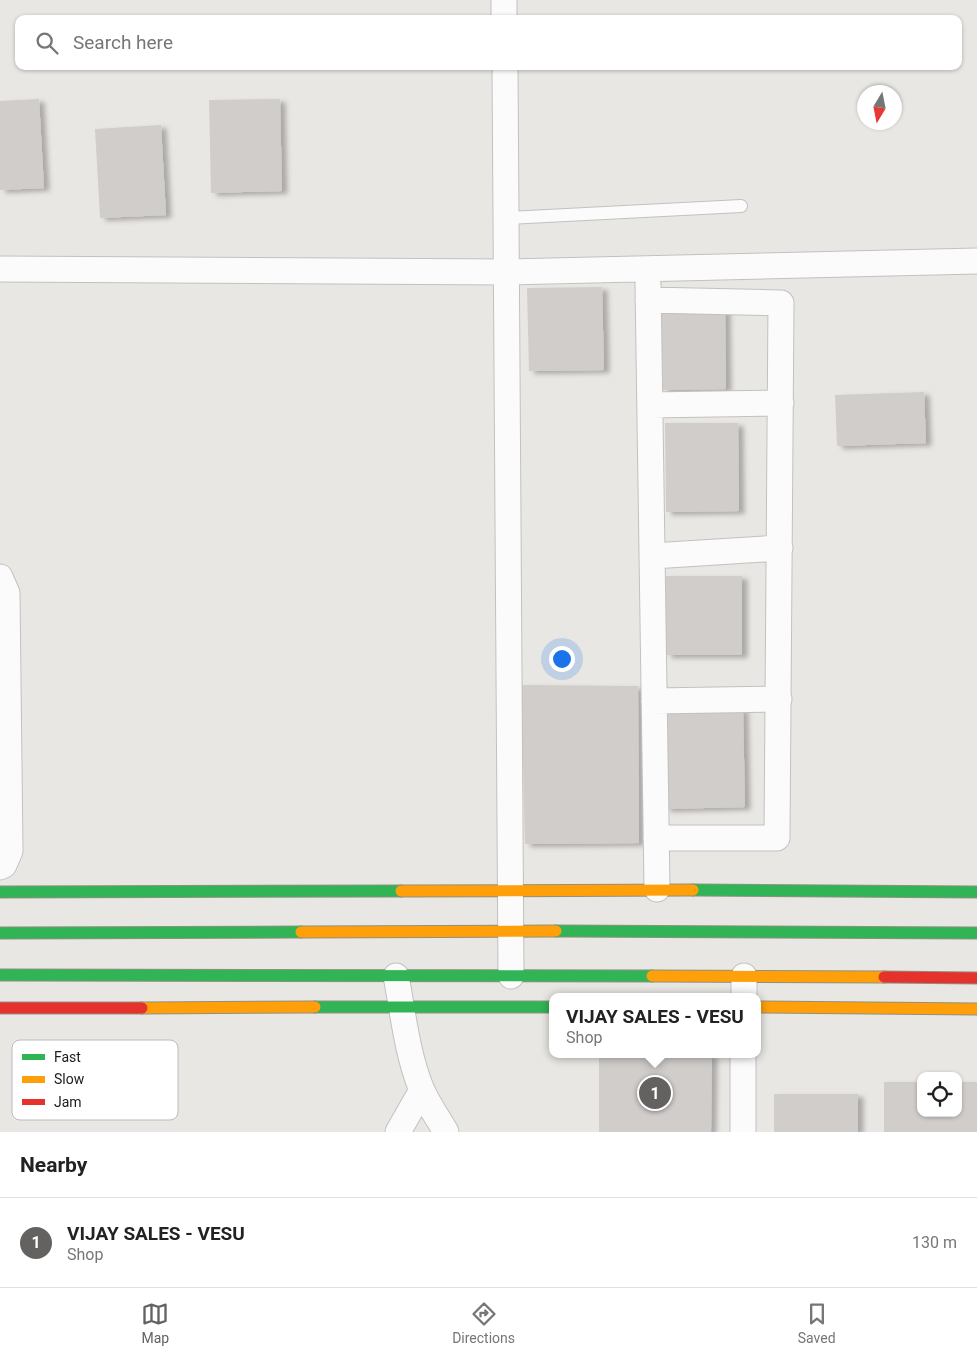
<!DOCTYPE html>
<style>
body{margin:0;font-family:Roboto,sans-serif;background:#f2f2f2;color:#222}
.controls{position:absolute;right:15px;bottom:15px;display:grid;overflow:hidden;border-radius:10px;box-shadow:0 1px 4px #0004}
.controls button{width:45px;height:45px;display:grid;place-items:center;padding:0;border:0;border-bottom:1px solid #e0e0e0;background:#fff;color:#222;font:25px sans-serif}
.compass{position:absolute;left:857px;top:85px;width:45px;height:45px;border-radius:50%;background:#fff;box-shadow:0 1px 4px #0004;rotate:190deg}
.you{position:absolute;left:561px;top:658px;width:18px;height:18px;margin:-12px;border:4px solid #fff;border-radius:50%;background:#1a73e8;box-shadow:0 0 0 8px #1a73e833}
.badge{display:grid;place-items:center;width:32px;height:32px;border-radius:50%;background:#636261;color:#fff;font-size:16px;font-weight:700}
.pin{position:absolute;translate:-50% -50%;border:2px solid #fff;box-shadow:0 1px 5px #0006}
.popup{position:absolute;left:549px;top:993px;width:212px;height:65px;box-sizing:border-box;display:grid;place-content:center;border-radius:10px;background:#fff;filter:drop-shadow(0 1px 4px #0005);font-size:16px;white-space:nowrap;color:#767676}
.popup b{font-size:19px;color:#222}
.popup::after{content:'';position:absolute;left:50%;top:100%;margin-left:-10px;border:10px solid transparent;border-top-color:#fff}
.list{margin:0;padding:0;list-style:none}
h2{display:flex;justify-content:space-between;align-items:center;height:65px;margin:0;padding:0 20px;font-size:21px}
h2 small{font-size:16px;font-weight:400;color:#767676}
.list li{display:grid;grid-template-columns:32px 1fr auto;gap:15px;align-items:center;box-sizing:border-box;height:90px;padding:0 20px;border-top:1px solid #e0e0e0}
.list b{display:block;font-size:19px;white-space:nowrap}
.list p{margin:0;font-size:16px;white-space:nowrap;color:#767676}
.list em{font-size:16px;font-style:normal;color:#767676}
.icon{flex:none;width:28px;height:28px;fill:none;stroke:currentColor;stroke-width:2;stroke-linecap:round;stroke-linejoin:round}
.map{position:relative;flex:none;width:977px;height:1132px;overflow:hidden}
.search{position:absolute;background:#fff;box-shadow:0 1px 4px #0004;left:15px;right:15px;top:15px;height:55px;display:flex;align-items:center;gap:12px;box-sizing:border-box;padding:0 18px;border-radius:10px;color:#767676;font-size:19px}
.sheet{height:155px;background:#fff}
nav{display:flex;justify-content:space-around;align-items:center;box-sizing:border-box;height:70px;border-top:1px solid #e0e0e0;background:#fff;font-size:14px;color:#767676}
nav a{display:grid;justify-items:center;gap:2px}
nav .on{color:#636261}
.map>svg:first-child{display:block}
</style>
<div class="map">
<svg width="977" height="1132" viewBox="0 0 977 1132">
<defs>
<filter id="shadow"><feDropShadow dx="5.5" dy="3" stdDeviation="2.5" flood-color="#0004"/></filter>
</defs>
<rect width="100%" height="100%" fill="#e9e7e4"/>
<!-- building -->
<path fill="#d0cdcb" filter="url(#shadow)" d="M39 99 44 188 0 190V101Z
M280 99 282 191 211 193 209 100Z
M161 125 166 215 100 218 95 129Z
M602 287 604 370 529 371 527 288Z
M725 305 726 389 663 390 661 306Z
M924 392 926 443 837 446 835 395Z
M665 423H738L739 511 666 512Z
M666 576H742V655H666Z
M521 685 638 686 639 843 525 844Z
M743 708 745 807 665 809 663 710Z
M599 1054H712L711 1132H599Z
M884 1082H921V1113H958V1082H977V1132H884Z
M774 1094H858V1132H774Z"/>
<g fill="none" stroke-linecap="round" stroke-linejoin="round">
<defs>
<path id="lane" d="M507 218 741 206"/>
<path id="street" d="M504 0V19
M505 66 511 976
M0 269 507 272 977 261
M648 284 657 889
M648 300 781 303 777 838H656
M650 405 781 403
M652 556 780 548
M0 577 7 593 10 851 4 865 0 867
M654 701 779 699
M396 976C403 1013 407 1053 421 1088 427 1103 438 1118 446 1132
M744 997V976
M398 1132 422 1090
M743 1132V1054"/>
<path id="fast" d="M693 890 977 892
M0 892 401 891
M556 931 977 933
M0 933 301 932
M0 975 652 976
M315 1007H552"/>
<path id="slow" d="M401 891 693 890
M301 932 556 931
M652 976 884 977
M758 1007 977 1009
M142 1008 315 1007"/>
<path id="jam" d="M884 977 977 978
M0 1008H142"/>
</defs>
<!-- lane casing -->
<use href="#lane" stroke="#c2c1c0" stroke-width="14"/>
<!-- street casing -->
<use href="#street" stroke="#c2c1c0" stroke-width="27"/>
<!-- fast casing -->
<use href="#fast" stroke="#90917e" stroke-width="13"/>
<!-- slow casing -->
<use href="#slow" stroke="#90917e" stroke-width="13"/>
<!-- jam casing -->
<use href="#jam" stroke="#90917e" stroke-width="13"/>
<!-- lane -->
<use href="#lane" stroke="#fcfbfb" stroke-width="12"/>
<!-- street -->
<use href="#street" stroke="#fcfbfb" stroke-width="25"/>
<!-- fast -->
<use href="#fast" stroke="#30b455" stroke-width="11"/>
<!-- slow -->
<use href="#slow" stroke="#ff9f0a" stroke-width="11"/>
<!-- jam -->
<use href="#jam" stroke="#e5322d" stroke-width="11"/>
</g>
<!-- legend -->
<rect x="12" y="1040" width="166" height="80" rx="8" fill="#fff" stroke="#bbb" stroke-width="1"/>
<rect x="22" y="1054" width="23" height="6" fill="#30b455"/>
<rect x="22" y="1076" width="23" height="7" fill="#ff9f0a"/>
<rect x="22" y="1099" width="23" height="6" fill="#e5322d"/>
<g font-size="14" fill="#1b1b1b">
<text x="54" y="1062">Fast</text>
<text x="54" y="1084">Slow</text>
<text x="54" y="1107">Jam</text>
</g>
</svg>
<div class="controls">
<button><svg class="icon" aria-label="locate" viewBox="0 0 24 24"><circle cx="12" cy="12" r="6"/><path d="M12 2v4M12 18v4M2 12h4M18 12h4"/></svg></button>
</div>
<svg class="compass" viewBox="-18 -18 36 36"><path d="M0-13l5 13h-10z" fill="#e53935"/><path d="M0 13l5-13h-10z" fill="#767676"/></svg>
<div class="you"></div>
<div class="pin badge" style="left:655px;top:1093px">1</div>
<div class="popup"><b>VIJAY SALES - VESU</b>Shop</div>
<div class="search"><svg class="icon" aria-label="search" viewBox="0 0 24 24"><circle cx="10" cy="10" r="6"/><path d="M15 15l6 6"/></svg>Search here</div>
</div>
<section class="sheet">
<h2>Nearby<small></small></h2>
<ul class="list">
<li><span class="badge">1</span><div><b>VIJAY SALES - VESU</b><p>Shop</p></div><em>130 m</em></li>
</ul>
</section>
<nav>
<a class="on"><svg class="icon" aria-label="map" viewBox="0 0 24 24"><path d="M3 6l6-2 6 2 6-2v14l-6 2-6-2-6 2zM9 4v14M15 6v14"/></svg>Map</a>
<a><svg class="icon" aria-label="directions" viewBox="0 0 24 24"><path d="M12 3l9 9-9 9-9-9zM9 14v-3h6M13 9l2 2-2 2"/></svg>Directions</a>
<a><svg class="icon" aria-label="saved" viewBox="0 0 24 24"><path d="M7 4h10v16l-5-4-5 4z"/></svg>Saved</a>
</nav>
